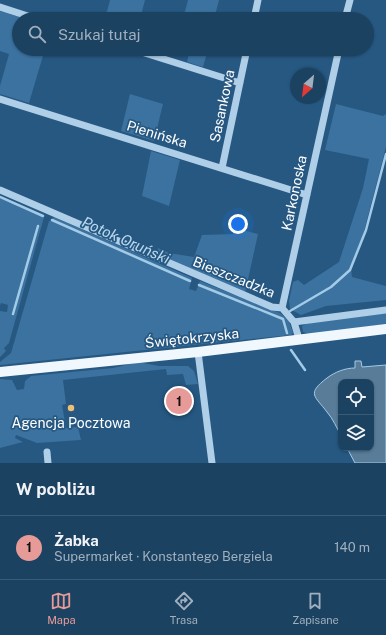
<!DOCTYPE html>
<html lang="pl">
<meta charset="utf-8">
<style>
body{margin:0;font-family:"Public Sans",sans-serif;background:#254968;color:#f1f3f6}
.controls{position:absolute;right:12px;bottom:12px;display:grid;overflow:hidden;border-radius:8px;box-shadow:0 1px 3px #0004}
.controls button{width:36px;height:36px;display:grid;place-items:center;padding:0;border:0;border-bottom:1px solid #3a5b77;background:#1c4262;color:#f1f3f6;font:20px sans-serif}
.compass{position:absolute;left:290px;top:68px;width:36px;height:36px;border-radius:50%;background:#1c4262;box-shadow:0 1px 3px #0004;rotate:208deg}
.you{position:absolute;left:238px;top:224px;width:14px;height:14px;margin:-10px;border:3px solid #fff;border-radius:50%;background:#1a73e8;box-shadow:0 0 0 6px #1a73e833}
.badge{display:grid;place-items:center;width:26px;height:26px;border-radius:50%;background:#e69b98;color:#111;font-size:13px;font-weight:700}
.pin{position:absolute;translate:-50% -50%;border:2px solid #fff;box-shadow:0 1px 4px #0006}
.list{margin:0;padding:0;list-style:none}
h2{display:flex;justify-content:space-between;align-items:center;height:52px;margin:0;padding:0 16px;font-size:17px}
h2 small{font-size:13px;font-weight:400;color:#a0b0be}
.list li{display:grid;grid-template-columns:26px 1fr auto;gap:12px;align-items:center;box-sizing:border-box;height:64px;padding:0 16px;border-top:1px solid #3a5b77}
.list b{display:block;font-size:15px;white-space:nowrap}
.list p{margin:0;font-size:13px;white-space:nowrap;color:#a0b0be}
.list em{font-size:13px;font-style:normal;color:#a0b0be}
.icon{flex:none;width:22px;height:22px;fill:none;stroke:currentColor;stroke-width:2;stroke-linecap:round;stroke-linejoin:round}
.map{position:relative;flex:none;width:386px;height:463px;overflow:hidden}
.search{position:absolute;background:#1c4262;box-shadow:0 1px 3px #0004;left:12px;right:12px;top:12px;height:44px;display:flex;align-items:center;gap:10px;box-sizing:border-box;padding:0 14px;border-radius:22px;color:#a0b0be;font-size:15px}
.sheet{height:116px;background:#1c4262}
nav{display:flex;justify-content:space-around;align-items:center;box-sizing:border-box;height:56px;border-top:1px solid #3a5b77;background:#1c4262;font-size:11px;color:#a0b0be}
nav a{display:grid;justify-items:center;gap:2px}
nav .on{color:#e69b98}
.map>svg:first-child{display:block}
</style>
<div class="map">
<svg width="386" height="463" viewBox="0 0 386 463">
<rect width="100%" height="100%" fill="#265882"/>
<!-- green -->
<path fill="#3b729f" d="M110 0H145L140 19H105Z
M188 0H219L214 19H183Z
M0 11 26 19H19V49H45L29 103 0 94V86L9 54 0 51Z
M190 49H208L203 67 187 62Z
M130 94 163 104 154 141 121 131Z
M336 104 383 116 386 114V147L363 235 351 268 352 277 386 286V300L326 306 301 315 290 309 289 301 293 282 298 280 304 285 339 262 363 188 369 159 325 150Z
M151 151 180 160 169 206 142 196Z
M0 198 44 217 9 343 4 348 6 351 0 357V311L7 312 8 305 1 303 0 306Z
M54 217 192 278 189 289 196 291 200 281 280 313 289 321 293 333 291 335 0 365V362L11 353 49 221H51Z
M235 228 258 234 245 293 157 256 158 248 169 253 194 257 202 235 233 234Z
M386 313V324L310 334 303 332 302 326 308 323Z
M138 362 159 366H188L194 371 198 384 186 385 183 374 167 375 166 369 63 380 66 404 62 405 66 428 78 427 81 440 37 443 16 435 15 438 23 442 0 448V379L12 380 17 390 24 389 25 381 31 376 113 368Z"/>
<!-- water -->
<path fill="#597c99" stroke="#a3cae7" d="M355 361H361L362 367 386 365V463H355L347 448H371V382H341V436C337 428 333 419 327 412 315 396 306 394 327 378 335 372 345 368 355 368Z"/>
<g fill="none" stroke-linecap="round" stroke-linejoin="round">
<!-- stream -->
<path stroke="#a3cae7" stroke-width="2.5" d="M0 197 43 216
M52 220 190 281
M199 285 283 319 287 333
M290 311 331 287 350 270 366 230 386 154
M13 314 38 226
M291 350 305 370"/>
<!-- minor -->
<path stroke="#afcee7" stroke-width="7" d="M0 7 37 19
M254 19 258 0
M345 19 350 0
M132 49 240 83
M0 99 307 195
M222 168 247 49
M0 190 272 307 282 308
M282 308 339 49
M282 308 294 322 299 339
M294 322 386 310
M198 352 212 463
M47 452 48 463"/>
<!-- major -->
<path stroke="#f0f7fd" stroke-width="10" d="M0 372 198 352 386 329"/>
</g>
<!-- markers -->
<circle fill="#f0bf74" stroke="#265882" stroke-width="1.5" cx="71" cy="408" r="4"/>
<g text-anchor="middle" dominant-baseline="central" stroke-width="3.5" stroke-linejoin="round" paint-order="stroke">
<!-- street labels -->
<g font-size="14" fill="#fff" stroke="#265882">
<text transform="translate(222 106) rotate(-78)">Sasankowa</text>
<text transform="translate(157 134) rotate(17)">Pienińska</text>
<text transform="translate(294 193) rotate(-78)">Karkonoska</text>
<text transform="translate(234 277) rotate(22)">Bieszczadzka</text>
<text transform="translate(192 338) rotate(-6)">Świętokrzyska</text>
</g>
<!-- poi labels -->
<g font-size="14" fill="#fff" stroke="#265882">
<text x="71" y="423">Agencja Pocztowa</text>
</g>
<!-- water labels -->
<g font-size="15" font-style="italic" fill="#bad8ee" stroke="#265882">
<text transform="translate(126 240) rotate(24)">Potok Oruński</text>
</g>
</g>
</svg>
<div class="controls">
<button><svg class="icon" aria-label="locate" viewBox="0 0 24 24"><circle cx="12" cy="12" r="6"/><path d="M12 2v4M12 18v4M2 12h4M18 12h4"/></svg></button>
<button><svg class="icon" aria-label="layers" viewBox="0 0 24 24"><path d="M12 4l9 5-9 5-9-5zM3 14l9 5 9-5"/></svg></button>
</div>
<svg class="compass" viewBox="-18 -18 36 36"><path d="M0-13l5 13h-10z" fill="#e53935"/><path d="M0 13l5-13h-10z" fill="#a0b0be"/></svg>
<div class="you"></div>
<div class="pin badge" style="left:179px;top:401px">1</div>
<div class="search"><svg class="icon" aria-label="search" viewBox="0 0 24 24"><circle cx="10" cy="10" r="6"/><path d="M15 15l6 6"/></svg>Szukaj tutaj</div>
</div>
<section class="sheet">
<h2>W pobliżu<small></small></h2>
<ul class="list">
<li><span class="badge">1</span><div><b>Żabka</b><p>Supermarket · Konstantego Bergiela</p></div><em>140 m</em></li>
</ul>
</section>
<nav>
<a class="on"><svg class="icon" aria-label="map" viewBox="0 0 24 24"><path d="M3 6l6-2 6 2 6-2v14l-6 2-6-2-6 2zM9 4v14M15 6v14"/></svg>Mapa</a>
<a><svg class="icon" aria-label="directions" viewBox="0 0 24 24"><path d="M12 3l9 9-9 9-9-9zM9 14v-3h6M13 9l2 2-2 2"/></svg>Trasa</a>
<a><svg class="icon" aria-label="saved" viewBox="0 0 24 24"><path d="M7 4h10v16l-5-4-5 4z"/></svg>Zapisane</a>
</nav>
